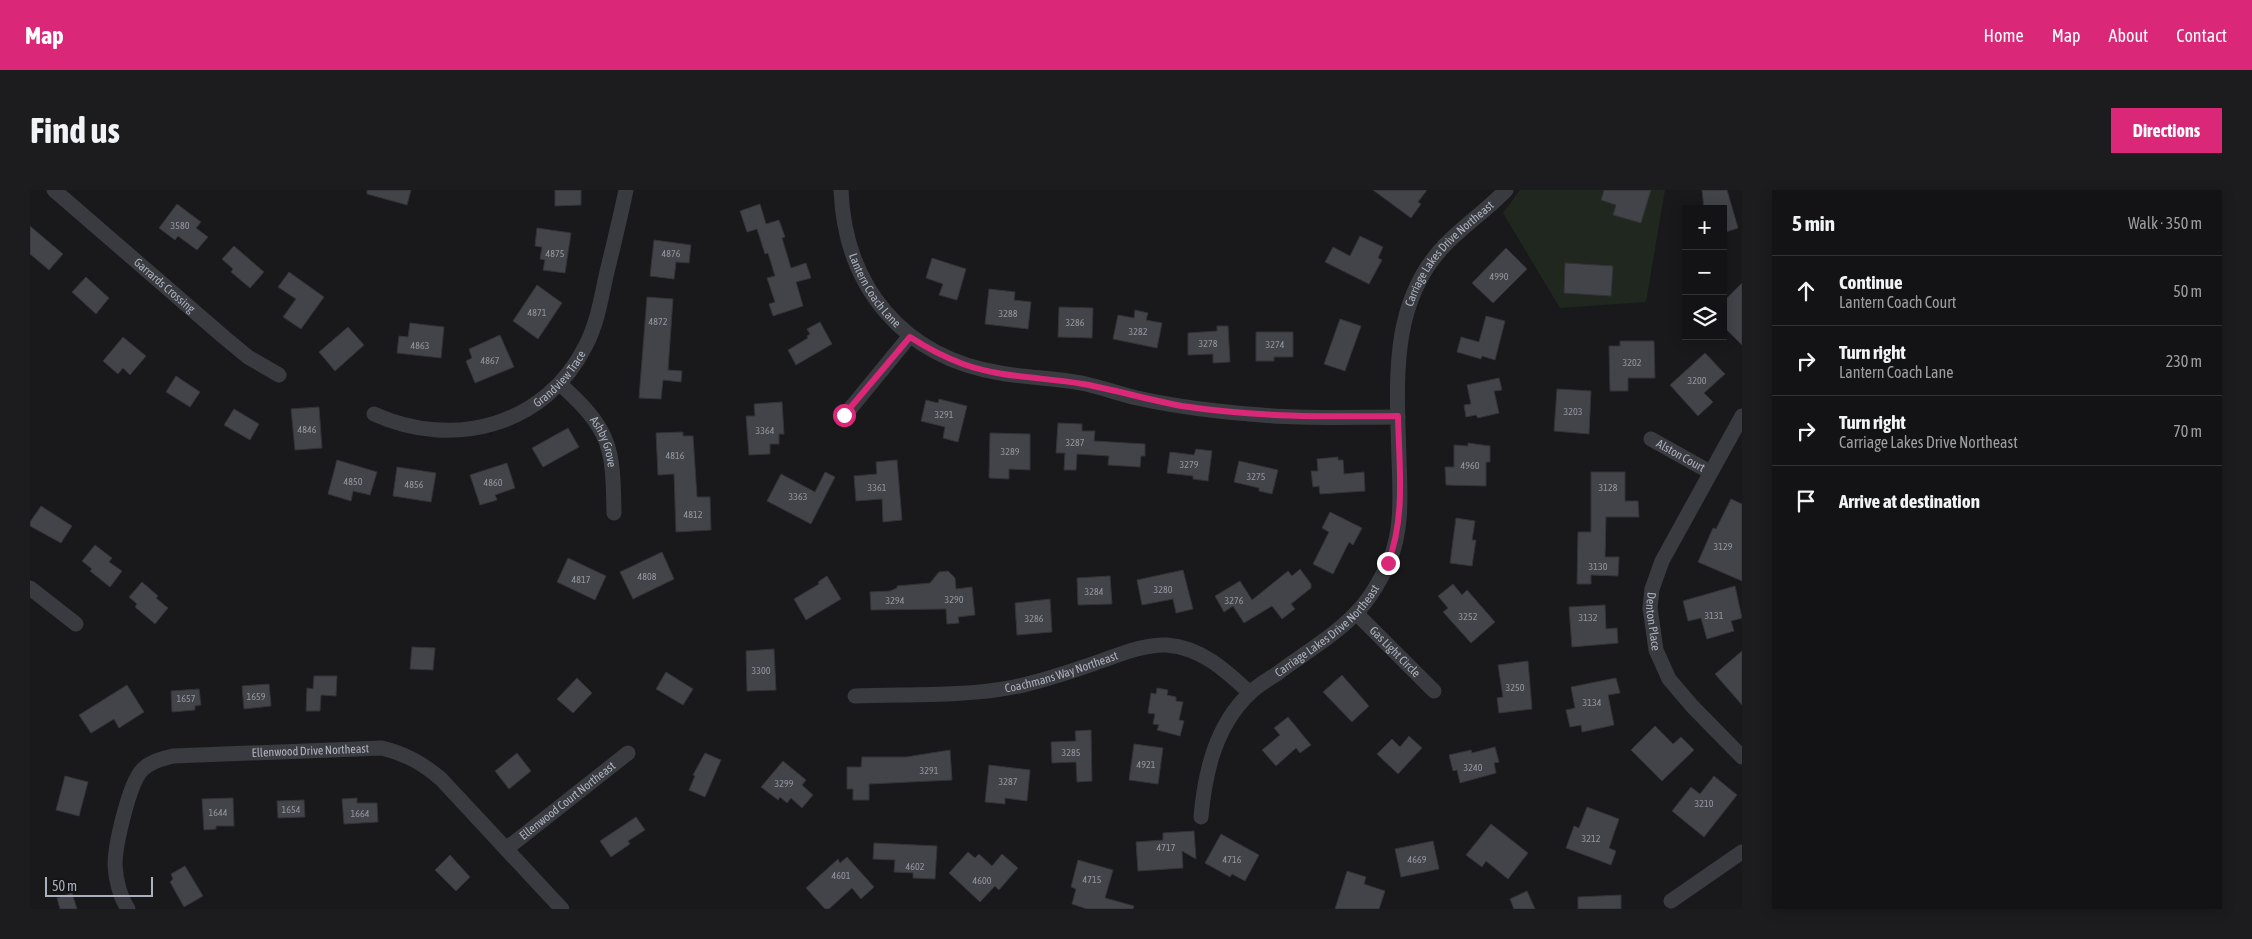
<!DOCTYPE html>
<meta charset="utf-8">
<style>
body{margin:0;font-family:"Asap Condensed",sans-serif;background:#1c1c1e;color:#f1f3f6}
.controls{position:absolute;right:15px;top:15px;display:grid;overflow:hidden;border-radius:0px;box-shadow:0 2px 12px #0003}
.controls button{width:45px;height:45px;display:grid;place-items:center;padding:0;border:0;border-bottom:1px solid #323234;background:#131315;color:#f1f3f6;font:25px sans-serif}
.scale{position:absolute;left:15px;bottom:12px;width:108px;box-sizing:border-box;padding-left:5px;border:2px solid #abb1bc;border-top:0;font-size:14px;line-height:18px;white-space:nowrap;color:#abb1bc;-webkit-text-stroke:4px #141417;paint-order:stroke}
.stop{position:absolute;width:15px;height:15px;margin:-11px;border:4px solid #db2777;border-radius:50%;background:#fff}
.stop.end{background:#db2777;border-color:#fff;box-shadow:0 1px 5px #0008}
.list{margin:0;padding:0;list-style:none}
h2{display:flex;justify-content:space-between;align-items:center;height:65px;margin:0;padding:0 20px;font-size:21px}
h2 small{font-size:16px;font-weight:400;color:#9d9ea0}
.list li{display:grid;grid-template-columns:32px 1fr auto;gap:15px;align-items:center;box-sizing:border-box;height:70px;padding:0 20px;border-top:1px solid #323234}
.list b{display:block;font-size:19px;white-space:nowrap}
.list p{margin:0;font-size:16px;white-space:nowrap;color:#9d9ea0}
.list em{font-size:16px;font-style:normal;color:#9d9ea0}
.icon{flex:none;width:28px;height:28px;fill:none;stroke:currentColor;stroke-width:2;stroke-linecap:round;stroke-linejoin:round}
.map{position:relative;flex:none;width:1712px;height:719px;overflow:hidden;border-radius:0px}
header{display:flex;align-items:center;gap:30px;box-sizing:border-box;height:70px;padding:0 25px;background:#db2777;color:#fff}
header strong{font-size:24px}
nav{display:flex;gap:28px;margin-inline-start:auto;font-size:18px}
.intro{display:flex;align-items:center;justify-content:space-between;box-sizing:border-box;height:120px;padding:0 30px}
h1{margin:0;font-size:35px}
.button{padding:12px 22px;border-radius:0px;background:#db2777;color:#fff;font-size:18px;font-weight:700}
main{display:flex;gap:30px;padding:0 30px}
aside{flex:1;background:#131315;border-radius:0px;box-shadow:0 2px 12px #0003}
.map>svg:first-child{display:block}
</style>
<header>
<strong>Map</strong>
<nav><a>Home</a><a>Map</a><a>About</a><a>Contact</a></nav>
</header>
<div class="intro"><h1>Find us</h1><a class="button">Directions</a></div>
<main>
<div class="map">
<svg width="1712" height="719" viewBox="0 0 1712 719">
<rect width="100%" height="100%" fill="#19191c"/>
<!-- green -->
<path fill="#1f271f" d="M1490 0H1635L1616 112 1530 118 1473 23Z"/>
<!-- building -->
<path fill="#434449" stroke="#333338" d="M337 0H381L377 15 337 4Z
M525 0H551V15L525 16Z
M1343 0H1397L1388 12 1391 14 1381 28Z
M1574 0H1621L1611 33 1583 25 1586 15 1571 10Z
M1672 0H1697L1708 38 1693 43V19H1674Z
M147 14 171 32 166 38 178 47 167 60 148 46 145 50 129 38Z
M730 14 736 34 749 30 755 47 752 48 761 78 776 73 781 88 766 92 773 116 743 126 739 114 745 112 737 88 745 86 738 63 735 64 727 39 717 42 710 21Z
M0 36 33 64 19 80 0 64Z
M507 38 541 43 535 83 513 80 515 70 510 69 512 57 505 56Z
M1330 46 1353 57 1348 68 1352 70 1339 94 1295 72 1303 57 1320 66Z
M624 50 661 55 659 73 646 72 644 89 620 86Z
M204 56 234 82 220 98 201 82 203 79 192 69Z
M1476 58 1497 79 1463 113 1442 93Z
M902 68 936 79 927 110 909 105 913 94 896 88Z
M1535 73 1583 76 1581 106 1534 103Z
M259 82 294 107 271 139 253 127 266 109 248 97Z
M56 87 79 108 66 124 42 102Z
M1712 93V155L1693 136V112Z
M507 95 532 113 508 149 483 131Z
M959 99 985 102 984 110 1001 112 998 139 955 134Z
M617 107 643 109 638 180 652 181 651 192 633 190 631 209 609 208Z
M1029 117 1063 118 1062 148 1028 147Z
M1105 120 1118 123 1116 130 1132 133 1127 158 1083 149 1088 125 1104 128Z
M1456 126 1475 131 1465 170 1452 166 1451 169 1427 162 1431 147 1449 152Z
M1310 129 1331 136 1315 181 1294 174Z
M790 132 802 154 766 175 758 160 778 148 777 146 780 144 777 139Z
M380 133 414 137 411 168 367 163 369 146 378 147Z
M1187 136H1198L1200 172 1183 173V164L1158 165V143L1187 141Z
M318 137 334 155 305 181 289 162Z
M1226 142H1263V167H1244V171H1226Z
M470 145 484 177 445 193 436 171 442 168 439 159Z
M93 147 116 166 100 185 93 178 88 184 73 171Z
M1590 151H1624L1625 188H1598V201H1580L1579 156H1590Z
M1675 163 1695 184 1674 203 1683 212 1668 226 1640 195Z
M146 186 170 202 160 217 136 202Z
M1469 188 1472 200 1464 201 1469 223 1448 228 1446 225 1436 227 1434 215 1441 214 1437 195Z
M1527 199 1561 201 1559 244 1524 241Z
M909 209 937 216 928 252 913 248 915 237 891 231 896 210 908 213Z
M752 212 754 244H749V254H740V264L719 265 716 226H725L724 214Z
M289 217 292 258 265 260 261 219Z
M204 219 229 234 220 250 194 235Z
M1028 233 1052 234V241H1065L1064 251 1115 254V266H1111L1110 277 1078 275 1079 266 1047 264 1046 280H1034L1035 263H1026Z
M538 238 549 257 513 277 502 258Z
M653 242V246H663L667 307H680L681 340 646 342 644 284 628 285 626 243Z
M960 243 1000 244V280L979 279V289L959 288Z
M1438 253 1460 256V272H1456V296L1416 295 1415 277H1424V255L1438 256Z
M1166 259 1182 261 1178 291 1163 289V286L1137 283 1140 262 1164 265Z
M1308 267V270H1313L1314 284 1334 282 1335 301 1290 304 1289 296 1283 297 1281 281H1288L1287 269Z
M307 270 347 282 340 305 323 301 321 311 298 304Z
M867 270 872 330 853 332 852 309 826 311 824 286 847 284 846 272Z
M1209 271 1248 280 1242 304 1229 301V298L1204 292Z
M477 273 485 298 465 305 467 310 450 315 440 285Z
M367 277 406 283 401 312 363 306Z
M795 282 805 287 781 334 737 311 751 284 785 302Z
M1561 282H1595V311H1608L1609 327H1576L1575 367H1589L1588 386 1561 385V394H1547L1548 342H1561Z
M1701 309 1712 314V391L1668 372 1683 338 1686 339Z
M11 316 42 336 31 353 0 336V332Z
M1300 322 1332 338 1323 355 1319 352 1303 384 1283 374 1299 342 1292 338Z
M1426 328 1445 331 1442 350H1446L1442 376 1420 373Z
M65 355 82 368 79 372 92 381 80 397 60 381 62 379 52 371Z
M632 362 644 389 603 409 590 382Z
M538 368 576 386 565 410 527 392Z
M1270 379 1281 394V398L1261 414 1265 419 1252 429 1242 416 1214 433 1203 416 1194 422 1185 406 1210 391 1222 410 1258 381 1262 386Z
M1153 380 1163 419 1146 423 1143 409 1112 415 1107 390Z
M918 381 925 388 926 399 942 397 945 425 928 427 929 433 917 434 916 419 841 420 840 402 860 401 867 398V396L900 393 909 382Z
M797 386 811 409 776 430 764 409 789 394 788 392Z
M1080 386 1082 414 1048 415 1047 388Z
M112 392 128 406 126 408 138 418 125 434 105 417 107 414 99 407Z
M1423 394 1432 405 1437 400 1465 432 1441 453 1413 422 1418 418 1408 406Z
M1705 396 1712 428 1701 431 1704 441 1677 449 1671 428 1658 431 1653 411Z
M1020 409 1022 442 987 445 985 413Z
M1575 415 1576 439 1587 438 1588 453 1542 457 1539 417Z
M382 457 405 458 403 480 380 479Z
M744 459 746 500 717 501 716 461Z
M1712 461V515L1685 484Z
M1498 471 1502 519 1469 523 1467 508 1473 507 1468 475Z
M636 482 663 499 653 515 626 499Z
M1312 485 1339 516 1322 532 1293 502Z
M284 486H307L306 506 291 505 290 521H276L277 498 283 499Z
M547 488 562 503 543 523 527 509Z
M1586 488 1590 503 1578 505 1584 535 1552 542 1551 535 1540 537 1536 520 1545 518 1541 497Z
M239 494 241 516 214 519 212 496Z
M97 495 114 522 89 538 84 529 61 543 49 525Z
M1127 498 1138 500 1137 505 1146 507V511L1153 512 1149 530 1154 531 1150 546 1127 540 1129 535 1123 534 1125 524 1118 523 1121 503 1126 504Z
M169 499 171 515 165 516V520L142 522 141 501Z
M1258 527 1281 555 1270 563 1266 558 1246 576 1232 560 1250 545 1244 538Z
M1625 536 1643 554 1651 547 1664 560 1632 591 1601 560Z
M1061 540 1062 591 1047 592 1046 572 1022 573 1021 552 1046 551 1045 541Z
M1379 546 1392 558 1368 584 1347 564 1362 549 1370 557Z
M1104 554 1133 558 1128 594 1099 590Z
M1465 557 1469 572 1464 573 1466 583 1430 593 1427 580 1423 581 1419 565 1441 560 1442 563Z
M920 560 922 590 839 594V610H823V599H817V577H831L832 567H876Z
M487 563 501 581 479 599 465 581Z
M675 563 691 570 675 607 659 600 665 586 663 585Z
M753 571 776 590 772 595 783 605 772 618 761 608 757 613 750 607 748 610 731 597Z
M959 575 1000 580 997 611 975 608V614L955 612Z
M35 586 58 592 49 626 26 620Z
M1684 586 1707 605 1674 647 1642 621 1661 597 1670 604Z
M203 608 204 636H186V639L174 640 172 609Z
M327 608V613H347L348 632 314 634 312 609Z
M274 610 275 627 248 628 247 611Z
M1557 617 1589 629 1579 658 1586 661 1581 675 1536 658 1544 636 1549 638Z
M606 627 615 640 598 651 600 654 581 667 570 651Z
M1461 634 1498 663 1478 689 1456 671 1452 677 1436 665Z
M1164 641 1166 669 1152 661 1153 678 1108 681 1106 652 1133 650V643Z
M1191 644 1229 665 1215 691 1202 684 1200 687 1175 673Z
M1403 651 1409 679 1371 687 1365 659Z
M844 653 907 656 905 689 883 688V683L864 682 865 670 843 669Z
M938 662 945 668 949 664 962 676 972 664 988 678 969 700 965 696 950 712 919 683Z
M420 665 440 687 426 701 405 680Z
M817 667 844 697 831 709 822 698 799 719H795L776 698 808 669 810 673Z
M1048 670 1083 680 1075 708 1104 716 1103 719H1057L1042 714 1046 699 1041 697Z
M155 676 173 706 154 717 140 692 143 689 141 684Z
M1317 681 1336 687 1334 694 1355 701 1349 719H1305Z
M1497 701 1505 719H1484L1480 709Z
M42 703 47 719H30L27 708Z
M1591 705V719H1548V707Z"/>
<g fill="none" stroke-linecap="round" stroke-linejoin="round">
<!-- street -->
<g stroke="#3a3b41" stroke-width="15">
<path id="s1" d="M24 0 195 148 218 167 249 185"/>
<path id="s2" d="M811 0C815 97 873 167 970 183 998 188 1028 188 1056 194 1073 198 1090 204 1107 208 1148 217 1190 222 1231 225 1276 229 1322 227 1368 227"/>
<path id="s3" d="M530 194C581 240 583 256 584 323"/>
<path id="s4" d="M344 224C423 260 516 236 556 155 567 134 571 109 576 86 583 57 590 29 596 0"/>
<path d="M815 225 879 147"/>
<path id="s5" d="M1712 226 1632 371 1622 399 1620 418 1626 460 1639 489 1662 516 1712 567"/>
<path id="s6" d="M1621 249 1680 282"/>
<path d="M0 398 46 434"/>
<path id="s7" d="M1326 423 1404 501"/>
<path id="s8" d="M825 506C877 504 932 507 984 497 1014 491 1042 481 1071 471 1091 464 1115 454 1137 455 1172 458 1195 480 1220 503"/>
<path id="s9" d="M1171 627C1175 581 1186 535 1220 503 1228 495 1239 489 1248 483 1273 464 1304 446 1326 423 1339 410 1351 389 1359 372 1373 340 1370 303 1369 268 1367 194 1359 114 1414 56 1433 36 1457 20 1476 0"/>
<path id="s10" d="M476 659 598 563"/>
<path d="M1641 711 1712 662"/>
<path id="s11" d="M98 719C90 707 86 690 85 675 85 655 99 594 112 580 121 571 132 569 143 566L352 558C376 564 392 573 411 589L532 719"/>
</g>
</g>
<g fill="none" stroke-linecap="round" stroke-linejoin="round">
<!-- route -->
<path stroke="#db2777" stroke-width="6" d="M814 225 880 147C897 158 914 167 933 174 971 188 1013 187 1053 194 1086 200 1119 210 1152 216 1224 227 1295 227 1368 226 1369 275 1376 326 1358 373"/>
</g>
<g text-anchor="middle" dominant-baseline="central" stroke-width="4" stroke-linejoin="round" paint-order="stroke">
<!-- number labels -->
<g font-size="10" fill="#91969f">
<text x="150" y="35">3580</text>
<text x="525" y="63">4875</text>
<text x="641" y="63">4876</text>
<text x="1469" y="86">4990</text>
<text x="507" y="122">4871</text>
<text x="978" y="123">3288</text>
<text x="628" y="131">4872</text>
<text x="1045" y="132">3286</text>
<text x="1108" y="141">3282</text>
<text x="1178" y="153">3278</text>
<text x="1245" y="154">3274</text>
<text x="390" y="155">4863</text>
<text x="460" y="170">4867</text>
<text x="1602" y="172">3202</text>
<text x="1667" y="190">3200</text>
<text x="1543" y="221">3203</text>
<text x="914" y="224">3291</text>
<text x="277" y="239">4846</text>
<text x="735" y="240">3364</text>
<text x="1045" y="252">3287</text>
<text x="980" y="261">3289</text>
<text x="645" y="265">4816</text>
<text x="1159" y="274">3279</text>
<text x="1440" y="275">4960</text>
<text x="1226" y="286">3275</text>
<text x="323" y="291">4850</text>
<text x="463" y="292">4860</text>
<text x="384" y="294">4856</text>
<text x="847" y="297">3361</text>
<text x="1578" y="297">3128</text>
<text x="768" y="306">3363</text>
<text x="663" y="324">4812</text>
<text x="1693" y="356">3129</text>
<text x="1568" y="376">3130</text>
<text x="617" y="386">4808</text>
<text x="551" y="389">4817</text>
<text x="1133" y="399">3280</text>
<text x="1064" y="401">3284</text>
<text x="924" y="409">3290</text>
<text x="865" y="410">3294</text>
<text x="1204" y="410">3276</text>
<text x="1684" y="425">3131</text>
<text x="1438" y="426">3252</text>
<text x="1558" y="427">3132</text>
<text x="1004" y="428">3286</text>
<text x="731" y="480">3300</text>
<text x="1485" y="497">3250</text>
<text x="226" y="506">1659</text>
<text x="156" y="508">1657</text>
<text x="1562" y="512">3134</text>
<text x="1041" y="562">3285</text>
<text x="1116" y="574">4921</text>
<text x="1443" y="577">3240</text>
<text x="899" y="580">3291</text>
<text x="978" y="591">3287</text>
<text x="754" y="593">3299</text>
<text x="1674" y="613">3210</text>
<text x="261" y="619">1654</text>
<text x="188" y="622">1644</text>
<text x="330" y="623">1664</text>
<text x="1561" y="648">3212</text>
<text x="1136" y="657">4717</text>
<text x="1202" y="669">4716</text>
<text x="1387" y="669">4669</text>
<text x="885" y="676">4602</text>
<text x="811" y="685">4601</text>
<text x="1062" y="689">4715</text>
<text x="952" y="690">4600</text>
</g>
<!-- street labels -->
<g font-size="12" fill="#abb1bc" stroke="#141417">
<text stroke="none"><textPath href="#s9" startOffset="656">Carriage Lakes Drive Northeast</textPath></text>
<text stroke="none"><textPath href="#s1" startOffset="146">Garrards Crossing</textPath></text>
<text stroke="none"><textPath href="#s2" startOffset="108">Lantern Coach Lane</textPath></text>
<text stroke="none"><textPath href="#s4" startOffset="204">Grandview Trace</textPath></text>
<text stroke="none"><textPath href="#s3" startOffset="74">Ashby Grove</textPath></text>
<text stroke="none"><textPath href="#s6" startOffset="34">Alston Court</textPath></text>
<text stroke="none"><textPath href="#s5" startOffset="228">Denton Place</textPath></text>
<text stroke="none"><textPath href="#s9" startOffset="236">Carriage Lakes Drive Northeast</textPath></text>
<text stroke="none"><textPath href="#s7" startOffset="55">Gas Light Circle</textPath></text>
<text stroke="none"><textPath href="#s8" startOffset="209">Coachmans Way Northeast</textPath></text>
<text stroke="none"><textPath href="#s11" startOffset="318">Ellenwood Drive Northeast</textPath></text>
<text stroke="none"><textPath href="#s10" startOffset="78">Ellenwood Court Northeast</textPath></text>
</g>
</g>
</svg>
<div class="controls">
<button>+</button>
<button>−</button>
<button><svg class="icon" aria-label="layers" viewBox="0 0 24 24"><path d="M12 4l9 5-9 5-9-5zM3 14l9 5 9-5"/></svg></button>
</div>
<div class="scale">50 m</div>
<div class="stop" style="left:814px;top:225px"></div>
<div class="stop end" style="left:1358px;top:373px"></div>
</div>
<aside>
<h2>5 min<small>Walk · 350 m</small></h2>
<ul class="list">
<li><svg class="icon" aria-label="ahead" viewBox="0 0 24 24"><path d="M12 20V5M6 11l6-6 6 6"/></svg><div><b>Continue</b><p>Lantern Coach Court</p></div><em>50 m</em></li>
<li><svg class="icon" aria-label="right" viewBox="0 0 24 24"><path d="M7 20v-9h11M14 6l5 5-5 5"/></svg><div><b>Turn right</b><p>Lantern Coach Lane</p></div><em>230 m</em></li>
<li><svg class="icon" aria-label="right" viewBox="0 0 24 24"><path d="M7 20v-9h11M14 6l5 5-5 5"/></svg><div><b>Turn right</b><p>Carriage Lakes Drive Northeast</p></div><em>70 m</em></li>
<li><svg class="icon" aria-label="arrive" viewBox="0 0 24 24"><path d="M6 21V4h12l-3 4 3 4H6"/></svg><div><b>Arrive at destination</b></div></li>
</ul>
</aside>
</main>
